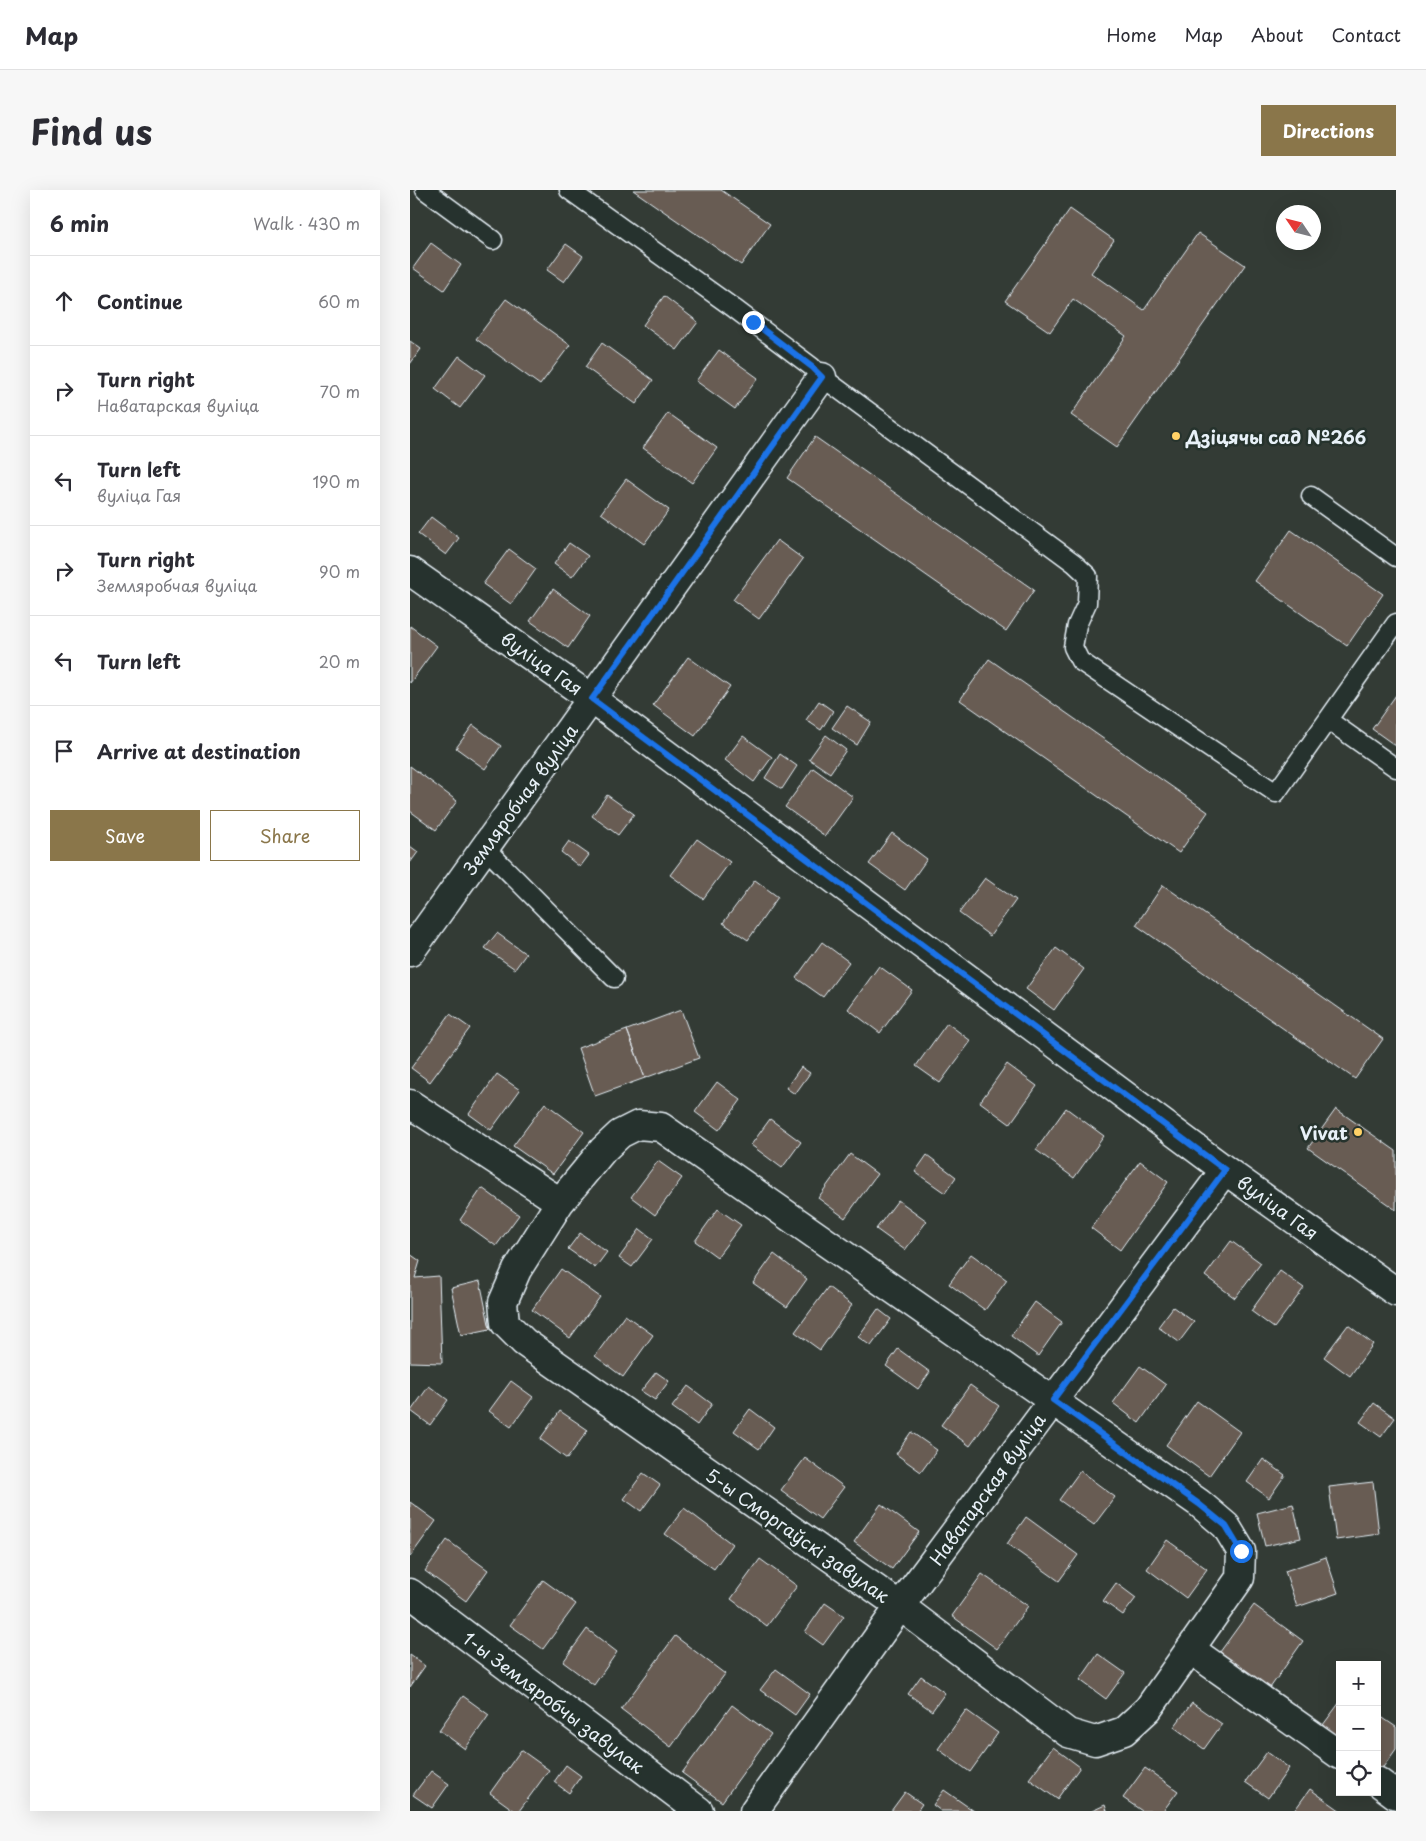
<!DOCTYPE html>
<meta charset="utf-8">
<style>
body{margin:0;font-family:"Playpen Sans",sans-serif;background:#f7f7f7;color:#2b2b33}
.controls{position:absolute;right:15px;bottom:15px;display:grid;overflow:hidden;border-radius:0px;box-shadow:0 5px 20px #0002}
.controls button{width:45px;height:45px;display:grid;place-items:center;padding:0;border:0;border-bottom:1px solid #e1e1e2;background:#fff;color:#2b2b33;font:25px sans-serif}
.compass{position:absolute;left:866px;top:15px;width:45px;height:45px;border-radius:50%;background:#fff;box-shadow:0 5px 20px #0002;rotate:305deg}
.stop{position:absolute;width:15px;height:15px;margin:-11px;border:4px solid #1a73e8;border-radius:50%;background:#fff}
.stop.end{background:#1a73e8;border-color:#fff;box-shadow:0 1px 5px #0008}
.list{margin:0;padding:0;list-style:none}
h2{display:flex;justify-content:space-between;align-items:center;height:65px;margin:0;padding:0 20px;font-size:21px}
h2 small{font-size:16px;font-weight:400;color:#7c7c81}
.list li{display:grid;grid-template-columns:32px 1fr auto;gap:15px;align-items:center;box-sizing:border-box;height:90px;padding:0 20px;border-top:1px solid #e1e1e2}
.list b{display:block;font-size:19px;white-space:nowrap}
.list p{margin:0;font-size:16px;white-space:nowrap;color:#7c7c81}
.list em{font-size:16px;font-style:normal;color:#7c7c81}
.actions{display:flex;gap:10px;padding:15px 20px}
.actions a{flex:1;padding:11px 0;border:1px solid #8a764a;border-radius:0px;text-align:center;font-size:18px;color:#8a764a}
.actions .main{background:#8a764a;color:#fff}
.icon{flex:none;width:28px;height:28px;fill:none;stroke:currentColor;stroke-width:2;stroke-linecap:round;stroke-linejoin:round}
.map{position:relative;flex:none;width:986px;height:1621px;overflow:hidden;border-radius:0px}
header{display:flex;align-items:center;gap:30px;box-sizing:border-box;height:70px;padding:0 25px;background:#fff;border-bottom:1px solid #e1e1e2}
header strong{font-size:24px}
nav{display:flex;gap:28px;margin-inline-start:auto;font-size:18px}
.intro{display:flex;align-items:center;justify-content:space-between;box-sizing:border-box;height:120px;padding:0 30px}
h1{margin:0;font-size:35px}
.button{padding:12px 22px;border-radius:0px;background:#8a764a;color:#fff;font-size:18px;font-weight:700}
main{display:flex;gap:30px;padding:0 30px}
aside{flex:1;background:#fff;border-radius:0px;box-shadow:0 5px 20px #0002}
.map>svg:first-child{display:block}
</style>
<header>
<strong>Map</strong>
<nav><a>Home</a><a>Map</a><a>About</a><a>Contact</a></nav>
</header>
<div class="intro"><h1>Find us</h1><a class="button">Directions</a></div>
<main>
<aside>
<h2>6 min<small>Walk · 430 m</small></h2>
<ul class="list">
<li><svg class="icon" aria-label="ahead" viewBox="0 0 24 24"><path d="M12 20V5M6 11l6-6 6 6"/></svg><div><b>Continue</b></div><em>60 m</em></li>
<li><svg class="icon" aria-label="right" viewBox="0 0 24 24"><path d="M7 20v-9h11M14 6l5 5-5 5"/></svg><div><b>Turn right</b><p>Наватарская вуліца</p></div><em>70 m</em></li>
<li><svg class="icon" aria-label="left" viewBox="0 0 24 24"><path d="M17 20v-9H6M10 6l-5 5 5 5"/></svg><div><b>Turn left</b><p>вуліца Гая</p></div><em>190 m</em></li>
<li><svg class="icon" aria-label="right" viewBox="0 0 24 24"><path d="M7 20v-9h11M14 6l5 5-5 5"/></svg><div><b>Turn right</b><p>Земляробчая вуліца</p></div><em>90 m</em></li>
<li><svg class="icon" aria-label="left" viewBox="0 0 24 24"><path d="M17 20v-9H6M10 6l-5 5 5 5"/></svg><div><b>Turn left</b></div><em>20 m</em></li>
<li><svg class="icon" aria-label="arrive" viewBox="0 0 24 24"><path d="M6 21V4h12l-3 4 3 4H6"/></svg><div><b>Arrive at destination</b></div></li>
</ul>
<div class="actions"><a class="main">Save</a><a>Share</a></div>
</aside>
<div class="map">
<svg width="986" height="1621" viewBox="0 0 986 1621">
<rect width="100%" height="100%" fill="#333b35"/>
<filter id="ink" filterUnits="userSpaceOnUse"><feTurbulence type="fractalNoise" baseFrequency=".02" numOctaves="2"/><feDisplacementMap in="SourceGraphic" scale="10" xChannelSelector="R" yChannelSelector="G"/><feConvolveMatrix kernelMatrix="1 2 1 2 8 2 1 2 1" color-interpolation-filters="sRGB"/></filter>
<g filter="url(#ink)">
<!-- building -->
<path fill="#675c53" stroke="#e8f1f8" d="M223 0H311L360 34 331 75Z
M660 19 704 50 681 83 734 120 788 43 835 75 707 257 661 225 716 146 663 109 640 142 595 111Z
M21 53 51 75 34 100 3 78Z
M156 54 173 66 154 92 137 80Z
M254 106 288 132 267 160 233 135Z
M96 109 160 155 130 195 66 149Z
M0 151 11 159 0 174Z
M192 153 243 190 226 214 175 177Z
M309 160 348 188 325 219 286 191Z
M49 166 75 185 50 218 25 199Z
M258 223 307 258 282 293 233 258Z
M405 247 624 400 596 441 377 288Z
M216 289 259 320 234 354 191 323Z
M21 327 49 348 36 365 8 344Z
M881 340 973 404 937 456 845 391Z
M367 350 393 369 349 429 323 410Z
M159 353 178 366 162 387 144 374Z
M99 359 126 379 101 414 73 394Z
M143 399 180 426 158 458 120 431Z
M0 436 27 456 0 493Z
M278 467 320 497 285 546 243 515Z
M579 469 798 622 769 663 550 510Z
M986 505V556L962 539Z
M409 511 423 521 411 540 396 530Z
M437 516 461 532 447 555 422 538Z
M63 535 91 556 75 579 46 558Z
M416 545 436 560 420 583 399 569Z
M333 546 362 567 344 592 315 570Z
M370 564 387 576 372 599 355 588Z
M0 576 47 611 26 640 0 621Z
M403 578 443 607 415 646 375 617Z
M197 605 224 624 208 645 182 626Z
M482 643 517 669 495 700 459 674Z
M287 649 320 672 293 709 260 685Z
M159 651 179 665 170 677 151 662Z
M0 656 8 662 0 673Z
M575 688 606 710 580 746 549 723Z
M345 690 368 707 338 750 313 733Z
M753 695 973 849 945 889 726 735Z
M87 743 116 764 105 779 75 758Z
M412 752 439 772 413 807 386 788Z
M646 758 674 779 644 820 616 799Z
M469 776 502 800 470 843 438 819Z
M271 820 289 868 235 888 217 840Z
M40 824 60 838 20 892 1 878Z
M537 833 561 851 530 893 506 876Z
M217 840 235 888 185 906 168 858Z
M597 874 627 896 600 934 570 912Z
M391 877 400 883 385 904 376 898Z
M87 884 110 900 81 940 59 924Z
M307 892 331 910 309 940 285 922Z
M135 913 174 942 143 984 103 956Z
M656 918 694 946 664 988 626 960Z
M926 919 986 961V1020L898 958Z
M360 929 391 952 372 978 341 955Z
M440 964 467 984 435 1028 408 1008Z
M517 965 546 987 535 1003 505 982Z
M248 971 272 988 245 1025 221 1007Z
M730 971 758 992 710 1060 681 1038Z
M72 998 109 1025 86 1056 50 1030Z
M488 1010 517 1031 495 1060 466 1039Z
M308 1019 331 1035 307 1067 285 1051Z
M230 1039 243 1049 222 1077 209 1068Z
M170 1043 197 1062 185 1078 158 1059Z
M821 1051 851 1073 825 1108 795 1086Z
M0 1064 10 1071 5 1088 29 1086 32 1173 0 1172Z
M364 1064 397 1089 377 1117 343 1093Z
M561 1064 597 1090 575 1120 539 1094Z
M151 1079 190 1107 160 1148 122 1120Z
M870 1081 894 1098 864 1138 841 1121Z
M70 1091 80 1139 51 1145 41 1098Z
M418 1097 442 1115 410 1160 385 1142Z
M625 1112 652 1132 628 1166 601 1146Z
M763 1117 784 1132 769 1152 748 1137Z
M468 1119 481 1129 461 1156 448 1147Z
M215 1125 243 1145 213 1187 185 1166Z
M938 1135 963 1154 940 1186 914 1167Z
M488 1159 520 1182 508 1199 476 1176Z
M730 1176 756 1195 729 1233 703 1213Z
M246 1182 259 1191 245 1210 231 1201Z
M101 1191 123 1207 101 1237 79 1221Z
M560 1195 589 1216 560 1256 531 1235Z
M19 1196 38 1210 20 1235 1 1221Z
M278 1196 302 1214 287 1235 262 1217Z
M787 1211 830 1242 799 1286 756 1255Z
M964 1213 985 1228 971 1247 950 1232Z
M340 1219 364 1237 349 1259 324 1241Z
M150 1221 178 1240 157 1269 130 1249Z
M501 1242 527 1260 511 1282 486 1264Z
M395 1268 434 1297 410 1329 371 1300Z
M853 1269 875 1285 859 1308 837 1292Z
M670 1281 705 1307 684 1335 649 1310Z
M233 1283 250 1295 231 1321 214 1309Z
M963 1292 969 1344 926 1350 919 1297Z
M0 1312 26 1331 0 1367Z
M471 1314 509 1342 482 1379 444 1352Z
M883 1314 891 1348 855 1356 847 1323Z
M274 1318 322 1354 304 1379 255 1344Z
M616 1327 668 1365 649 1391 597 1354Z
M37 1350 78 1380 56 1411 15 1381Z
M757 1350 797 1379 776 1408 737 1379Z
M916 1367 928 1403 887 1417 875 1381Z
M350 1369 387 1396 357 1436 321 1409Z
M572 1384 618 1416 587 1459 542 1426Z
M133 1390 166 1414 133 1459 100 1435Z
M706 1393 726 1408 713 1425 693 1411Z
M415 1413 434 1426 413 1455 395 1442Z
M844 1415 893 1451 860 1498 810 1462Z
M177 1439 207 1462 184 1495 153 1472Z
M265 1446 315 1484 261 1557 211 1519Z
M688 1464 715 1483 696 1509 670 1490Z
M0 1465 15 1476 0 1497Z
M366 1479 400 1504 385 1525 350 1500Z
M511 1486 535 1503 522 1521 498 1504Z
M53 1506 79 1525 55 1559 29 1540Z
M930 1512V1554L910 1539Z
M782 1513 812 1534 794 1559 764 1537Z
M322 1515 361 1544 312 1612 272 1583Z
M556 1520 588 1543 560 1582 528 1559Z
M967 1524 986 1537V1559L969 1583 967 1581Z
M643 1557 670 1577 647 1609 619 1589Z
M111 1560 139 1580 109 1621H105L80 1603Z
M857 1562 879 1578 858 1608 835 1592Z
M156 1575 171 1586 159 1603 144 1592Z
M735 1578 768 1601 753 1621H732L713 1608Z
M21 1581 39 1594 22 1618 3 1605Z
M900 1599 931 1621H884Z
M534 1600 564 1621H531L523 1615Z
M495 1602 512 1614 507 1621H481Z
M695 1615 697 1621H682Z"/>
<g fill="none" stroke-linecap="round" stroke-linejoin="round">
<defs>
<path id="service" d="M15 0 83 50
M159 0 325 119 402 177 412 187 664 373 678 386 677 413 667 435 663 457 670 471 866 603 986 433
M901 306 986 367
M918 530 986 578
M75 658 204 788"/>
<path id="minor" d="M0 381 182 509 815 980 986 1102
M0 762 412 187
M0 914 150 1012
M228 935 251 937 789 1313 816 1336 831 1361 830 1388 738 1519 714 1541 685 1551 658 1543 490 1416 114 1152 95 1133 93 1112 107 1080 150 1012 193 960 210 944Z
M0 1403 289 1621
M780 1459 930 1565
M967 1591 986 1605
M344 1621 490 1416 815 980"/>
</defs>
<!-- service casing -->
<use href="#service" stroke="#e8f1f8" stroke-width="21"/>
<!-- minor casing -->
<use href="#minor" stroke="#e8f1f8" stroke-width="31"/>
<!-- service -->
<use href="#service" stroke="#26332d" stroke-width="18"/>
<!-- minor -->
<use href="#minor" stroke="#26332d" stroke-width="28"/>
</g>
</g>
<g fill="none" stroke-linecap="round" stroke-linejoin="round" filter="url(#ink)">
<!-- route -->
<path stroke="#1a73e8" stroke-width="6" d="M343 132 402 177 412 187 182 509 815 980 643 1210 789 1314 816 1336 831 1361"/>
</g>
<!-- markers -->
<g fill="#ffd166" stroke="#26332d" stroke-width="2">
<circle cx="766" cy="246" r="5"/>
<circle cx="948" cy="942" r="5"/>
</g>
<g text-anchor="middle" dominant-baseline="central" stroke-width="5" stroke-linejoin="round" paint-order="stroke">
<!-- poi labels -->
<g font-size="18" font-weight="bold" fill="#e8f1f8" stroke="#26332d" text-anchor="start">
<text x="776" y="246">Дзіцячы сад №266</text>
<text x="938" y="942" text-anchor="end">Vivat</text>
</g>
<!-- street labels -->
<g font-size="18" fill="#e8f1f8" stroke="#26332d">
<text transform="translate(132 473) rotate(35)">вуліца Гая</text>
<text transform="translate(110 609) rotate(-54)">Земляробчая вуліца</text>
<text transform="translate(868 1017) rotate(36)">вуліца Гая</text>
<text transform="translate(577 1299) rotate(-54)">Наватарская вуліца</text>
<text transform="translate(388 1345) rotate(35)">5-ы Сморгаўскі завулак</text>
<text transform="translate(144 1512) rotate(37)">1-ы Земляробчы завулак</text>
</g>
</g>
</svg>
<div class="controls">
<button>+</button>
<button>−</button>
<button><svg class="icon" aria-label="locate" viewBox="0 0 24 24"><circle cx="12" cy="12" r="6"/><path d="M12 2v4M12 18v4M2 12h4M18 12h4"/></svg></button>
</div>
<svg class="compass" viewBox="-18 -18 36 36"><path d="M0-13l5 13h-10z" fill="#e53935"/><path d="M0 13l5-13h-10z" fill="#7c7c81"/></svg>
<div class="stop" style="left:831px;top:1361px"></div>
<div class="stop end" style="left:343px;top:132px"></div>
</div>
</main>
